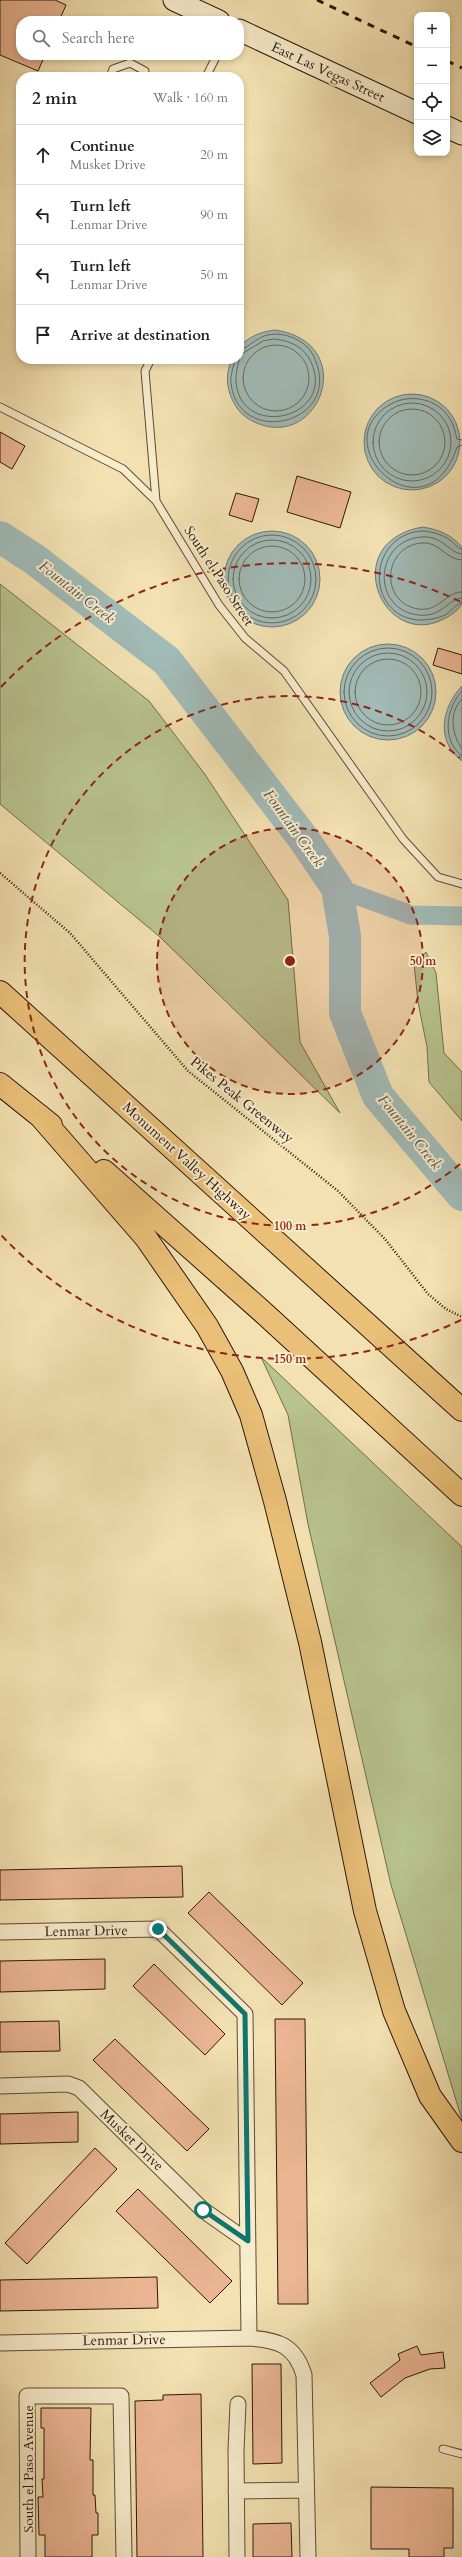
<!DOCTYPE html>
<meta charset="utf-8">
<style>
body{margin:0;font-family:Cardo,serif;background:#f6f6f6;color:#222}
.controls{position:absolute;right:12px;top:12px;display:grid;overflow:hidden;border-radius:8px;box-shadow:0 2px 6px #0003}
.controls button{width:36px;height:36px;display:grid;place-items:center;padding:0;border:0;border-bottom:1px solid #e0e0e0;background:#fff;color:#222;font:20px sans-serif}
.stop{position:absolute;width:12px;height:12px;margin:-9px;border:3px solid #0f766e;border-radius:50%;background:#fff}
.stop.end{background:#0f766e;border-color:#fff;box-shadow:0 1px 4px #0008}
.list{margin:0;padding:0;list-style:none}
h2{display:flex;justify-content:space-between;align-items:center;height:52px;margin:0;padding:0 16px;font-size:17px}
h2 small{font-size:13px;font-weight:400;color:#767676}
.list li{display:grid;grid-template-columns:26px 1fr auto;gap:12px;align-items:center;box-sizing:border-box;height:60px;padding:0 16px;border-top:1px solid #e0e0e0}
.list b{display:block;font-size:15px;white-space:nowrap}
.list p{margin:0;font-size:13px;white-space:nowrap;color:#767676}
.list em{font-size:13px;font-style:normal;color:#767676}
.icon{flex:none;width:22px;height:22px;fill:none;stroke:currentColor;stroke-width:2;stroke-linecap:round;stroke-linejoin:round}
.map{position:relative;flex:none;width:462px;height:2557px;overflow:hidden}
.search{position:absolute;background:#fff;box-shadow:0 2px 6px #0003;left:16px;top:16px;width:228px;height:44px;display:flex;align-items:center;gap:10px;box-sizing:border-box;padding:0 14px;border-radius:16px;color:#767676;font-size:15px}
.panel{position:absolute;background:#fff;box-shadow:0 2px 6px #0003;left:16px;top:72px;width:228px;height:292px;border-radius:16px}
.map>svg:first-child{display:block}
</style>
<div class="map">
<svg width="462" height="2557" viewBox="0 0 462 2557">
<rect width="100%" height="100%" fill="#f3e1b1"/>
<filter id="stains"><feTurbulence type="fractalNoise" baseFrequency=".005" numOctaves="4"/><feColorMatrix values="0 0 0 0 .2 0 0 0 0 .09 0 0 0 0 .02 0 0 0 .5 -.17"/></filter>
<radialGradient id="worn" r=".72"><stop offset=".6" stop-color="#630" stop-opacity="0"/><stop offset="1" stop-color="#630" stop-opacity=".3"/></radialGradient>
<!-- green -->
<path fill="#b8c38e" stroke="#726d4e" d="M0 584 149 701 204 773 288 900 300 1042 340 1113 160 937 0 804Z
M426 952 436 973 444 1053 462 1072V1121L429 1082 427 1047 418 1002 414 964Z
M261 1357 462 1547V2120L391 1885 308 1524 288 1415Z"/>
<!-- water -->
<path fill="#a1bbb7" stroke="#727973" d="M275 330C357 342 323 444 262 425 253 422 243 417 237 408 227 393 224 376 232 359H239V347C250 336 260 332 275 330Z
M364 442a48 48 0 1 1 96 0a48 48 0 1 1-96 0Z
M423 527C440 530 450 534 462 547V604C456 613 447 618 437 622 379 643 340 541 423 527Z
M224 579a48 48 0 1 1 96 0a48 48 0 1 1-96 0Z
M340 692a48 48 0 1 1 96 0a48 48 0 1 1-96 0Z
M462 686V761C435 741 442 707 462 686Z"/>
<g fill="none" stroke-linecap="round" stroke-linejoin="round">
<!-- shore -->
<path stroke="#666962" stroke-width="1" d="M275 339C291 341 304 347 311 362 337 418 241 441 236 382 235 373 239 364 240 355L263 341Z
M243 378a33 33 0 1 1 66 0a33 33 0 1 1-66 0Z
M235 359C234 367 230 374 231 383 238 449 345 424 314 357 308 343 292 335 277 334 258 333 249 349 239 350
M373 442a39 39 0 1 1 78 0a39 39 0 1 1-78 0Z
M379 442a33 33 0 1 1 66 0a33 33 0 1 1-66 0Z
M462 440 457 439C455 432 454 425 450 419 439 399 410 393 391 404 320 443 426 543 457 447L462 445
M228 579a44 44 0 1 1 88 0a44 44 0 1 1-88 0Z
M233 579a39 39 0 1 1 78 0a39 39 0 1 1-78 0Z
M239 579a33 33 0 1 1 66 0a33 33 0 1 1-66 0Z
M462 549C456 548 455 543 450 540 443 535 431 531 421 531 367 536 365 615 418 620 427 620 436 619 445 615 451 612 455 604 462 603
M462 554C450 554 443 535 421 537 374 541 371 609 418 615 442 618 447 599 462 598
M462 560C446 560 439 541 422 543 383 546 379 602 418 609 440 612 445 592 462 592
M344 692a44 44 0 1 1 88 0a44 44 0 1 1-88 0Z
M349 692a39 39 0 1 1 78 0a39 39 0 1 1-78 0Z
M355 692a33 33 0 1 1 66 0a33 33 0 1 1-66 0Z
M462 691C446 708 441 740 462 756
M462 699C448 713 452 734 462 749"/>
<!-- canal -->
<path stroke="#a1bbb7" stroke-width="19" d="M337 888 411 915 462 916"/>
<!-- river -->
<path stroke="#a1bbb7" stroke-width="32" d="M0 537 34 559 167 661 303 838 337 888 345 936V1013L378 1096 462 1195"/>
</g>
<!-- building -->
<path fill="#ecb694" stroke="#2c170d" d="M0 0H55L66 5 59 21H21V55H45L38 71 0 55Z
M0 432 25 446 12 469 0 462Z
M297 476 351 492 340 528 287 512Z
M236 493 259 499 252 522 229 515Z
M438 648 462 655V674L433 665Z
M182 1866 183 1897 0 1900V1870Z
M209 1892 303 1983 282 2005 188 1913Z
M105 1959V1989L0 1992V1961Z
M154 1964 225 2034 205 2055 133 1986Z
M275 2019H305L308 2304H278Z
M59 2021 60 2051 0 2052V2022Z
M115 2039 209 2129 187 2151 93 2060Z
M78 2112V2142L0 2144V2114Z
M95 2148 117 2169 27 2264 5 2243Z
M138 2189 232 2281 210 2303 116 2211Z
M157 2277 158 2308 0 2311V2280Z
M417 2346 421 2355 443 2352 445 2368 430 2369 405 2378 381 2397 370 2383 400 2360 398 2354Z
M252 2364H281L282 2463 253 2464Z
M201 2394 203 2557H137L135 2401 163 2400V2395Z
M41 2408H91L90 2460H93V2495H95L96 2513H98V2535H92V2557H45V2535H39L38 2497H43L42 2479H44V2428H41Z
M371 2487 453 2488V2548H444V2557H409V2549H371Z
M291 2523 292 2557H253V2524Z"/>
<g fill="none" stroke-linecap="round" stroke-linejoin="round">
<defs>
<path id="lane" d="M110 77 113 69 130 63 145 71 144 77
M206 77 217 55
M151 359 145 371 156 501
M0 407 123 469 156 501 219 605 245 638 284 671 403 839 438 877 462 884
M443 2449 462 2454"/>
<path id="street" d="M0 1932 158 1929 245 2014 249 2338C278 2340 295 2345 304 2375L308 2557
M0 2086 68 2084 79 2088 203 2210 247 2241
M0 2343 249 2338
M236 2491 306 2490
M28 2557 27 2396H121L124 2557
M237 2557 236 2450 238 2404"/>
<path id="secondary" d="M174 0 219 21
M239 30 417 113
M447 127 462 134"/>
<path id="highway" d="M0 992 462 1410
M0 1084 51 1125
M40 1116 146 1238 207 1326 232 1371 251 1415 275 1501 310 1642 365 1911 394 2011 430 2096 462 2141
M104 1171 266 1315 462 1495"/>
</defs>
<!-- lane casing -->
<use href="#lane" stroke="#5e4a36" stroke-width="9"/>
<!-- street casing -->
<use href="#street" stroke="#5e4a36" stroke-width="17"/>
<!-- secondary casing -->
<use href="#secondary" stroke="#2c170d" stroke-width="23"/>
<!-- highway casing -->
<use href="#highway" stroke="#2c170d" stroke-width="24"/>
<!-- path -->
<path stroke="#2c170d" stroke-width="2.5" stroke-dasharray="1 2" stroke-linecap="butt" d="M0 873 70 933 188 1071 338 1191 385 1239 428 1294 446 1309 462 1317"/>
<!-- lane -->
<use href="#lane" stroke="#f7eccc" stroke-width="7"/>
<!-- street -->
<use href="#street" stroke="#f7eccc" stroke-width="15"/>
<!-- secondary -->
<use href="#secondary" stroke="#f7eccc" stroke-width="21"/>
<!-- highway -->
<use href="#highway" stroke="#eac078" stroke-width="22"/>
<!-- rail -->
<path stroke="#2c170d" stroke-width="3" stroke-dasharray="7 7" stroke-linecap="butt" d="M317 0 417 47
M447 61 462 68"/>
</g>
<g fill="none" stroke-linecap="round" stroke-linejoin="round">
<!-- route -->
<path stroke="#0f766e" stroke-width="5" d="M158 1929 245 2014 248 2241 203 2210"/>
</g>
<!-- distance rings -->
<circle cx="290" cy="961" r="133" fill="#8f2418" fill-opacity=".12"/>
<g fill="none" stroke="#8f2418" stroke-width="2" stroke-dasharray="7 5">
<circle cx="290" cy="961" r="133"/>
<path d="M460 1164A265 265 0 1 1 460 758"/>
<path d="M461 1320A398 398 0 0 1 1 1235M1 687A398 398 0 0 1 461 602"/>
</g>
<g text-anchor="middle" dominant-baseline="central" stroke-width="4" stroke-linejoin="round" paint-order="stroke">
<!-- street labels -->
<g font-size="14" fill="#2c170d" stroke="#f7eccc">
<text transform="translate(328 72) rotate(25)">East Las Vegas Street</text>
<text transform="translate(219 576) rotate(57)">South el Paso Street</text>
<text transform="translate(242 1100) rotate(39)">Pikes Peak Greenway</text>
<text transform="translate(187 1161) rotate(42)">Monument Valley Highway</text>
<text transform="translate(86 1931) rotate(-1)">Lenmar Drive</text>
<text transform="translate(132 2140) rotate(44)">Musket Drive</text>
<text transform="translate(124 2340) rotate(-1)">Lenmar Drive</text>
<text transform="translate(28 2469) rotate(-90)">South el Paso Avenue</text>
</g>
<!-- water labels -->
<g font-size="15" font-style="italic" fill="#555048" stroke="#f7eccc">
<text transform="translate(77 592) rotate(38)">Fountain Creek</text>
<text transform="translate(294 828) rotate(54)">Fountain Creek</text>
<text transform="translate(410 1132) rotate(51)">Fountain Creek</text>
</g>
</g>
<circle cx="290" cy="961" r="6" fill="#8f2418" stroke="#f7eccc" stroke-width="2"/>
<g font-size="12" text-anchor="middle" font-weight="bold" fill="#8f2418" stroke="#f7eccc" stroke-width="4" stroke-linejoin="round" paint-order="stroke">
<text x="423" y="965">50 m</text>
<text x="290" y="1230">100 m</text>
<text x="290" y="1363">150 m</text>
</g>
<rect width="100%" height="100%" filter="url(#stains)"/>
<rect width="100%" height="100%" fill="url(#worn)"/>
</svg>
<div class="controls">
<button>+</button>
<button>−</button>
<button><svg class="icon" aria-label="locate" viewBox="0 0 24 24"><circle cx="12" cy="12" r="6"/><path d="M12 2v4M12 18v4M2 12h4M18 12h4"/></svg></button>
<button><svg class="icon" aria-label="layers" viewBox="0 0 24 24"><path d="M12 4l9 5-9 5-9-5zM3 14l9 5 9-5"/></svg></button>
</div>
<div class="stop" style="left:203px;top:2210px"></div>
<div class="stop end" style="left:158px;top:1929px"></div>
<div class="search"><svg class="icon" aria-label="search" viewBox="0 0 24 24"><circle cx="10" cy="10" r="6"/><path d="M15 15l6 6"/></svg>Search here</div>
<section class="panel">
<h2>2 min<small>Walk · 160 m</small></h2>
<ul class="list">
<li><svg class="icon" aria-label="ahead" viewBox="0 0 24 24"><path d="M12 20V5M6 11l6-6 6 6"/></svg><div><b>Continue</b><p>Musket Drive</p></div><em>20 m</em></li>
<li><svg class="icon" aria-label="left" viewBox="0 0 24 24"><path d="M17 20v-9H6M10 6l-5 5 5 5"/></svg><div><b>Turn left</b><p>Lenmar Drive</p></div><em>90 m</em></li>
<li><svg class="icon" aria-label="left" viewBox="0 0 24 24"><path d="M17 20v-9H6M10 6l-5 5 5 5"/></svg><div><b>Turn left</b><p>Lenmar Drive</p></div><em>50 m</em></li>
<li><svg class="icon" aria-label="arrive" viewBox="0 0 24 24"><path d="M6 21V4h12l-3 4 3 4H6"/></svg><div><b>Arrive at destination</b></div></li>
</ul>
</section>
</div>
